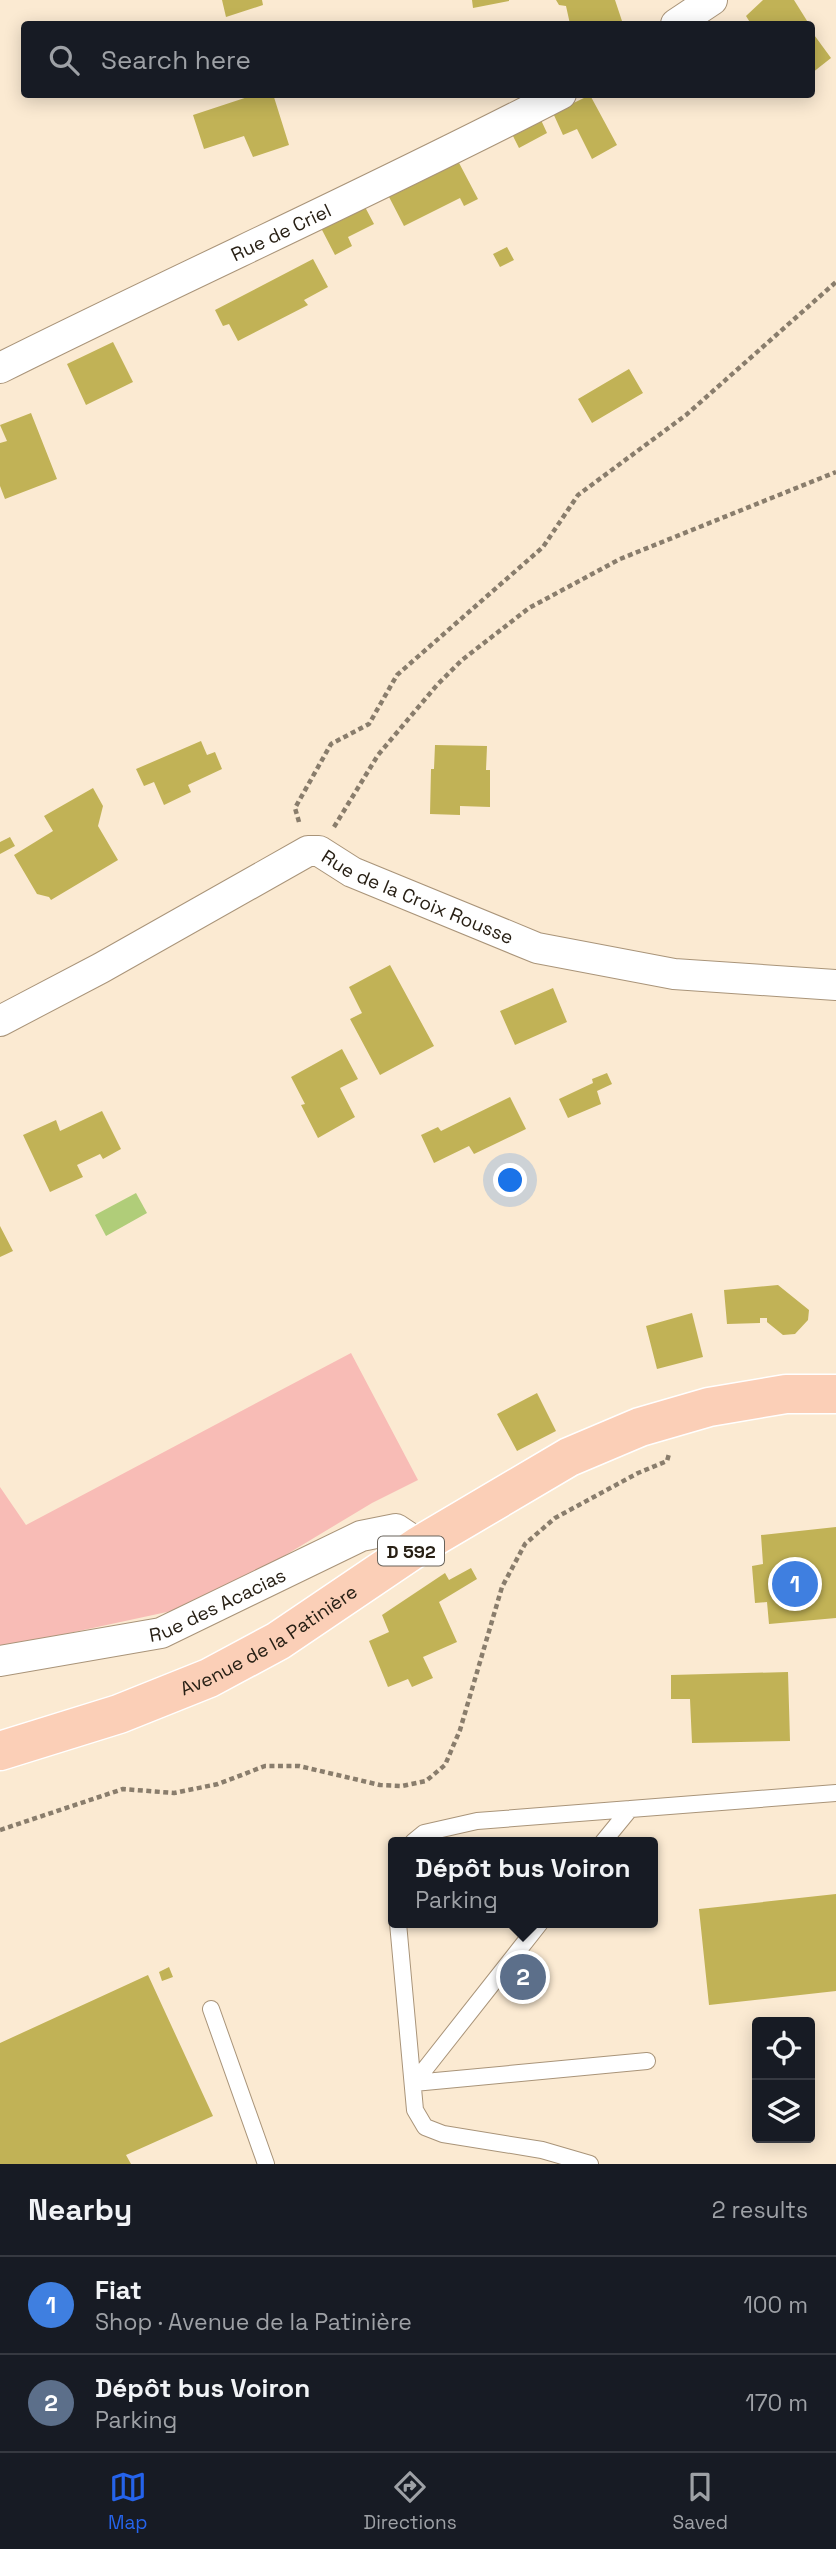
<!DOCTYPE html>
<meta charset="utf-8">
<style>
body{margin:0;font-family:"Space Grotesk",sans-serif;background:#20242c;color:#f1f3f6}
.controls{position:absolute;right:21px;bottom:21px;display:grid;overflow:hidden;border-radius:7px;box-shadow:0 4px 18px #0003}
.controls button{width:63px;height:63px;display:grid;place-items:center;padding:0;border:0;border-bottom:2px solid #363941;background:#171b24;color:#f1f3f6;font:35px sans-serif}
.you{position:absolute;left:511px;top:1181px;width:24px;height:24px;margin:-18px;border:5px solid #fff;border-radius:50%;background:#1a73e8;box-shadow:0 0 0 10px #1a73e833}
.badge{display:grid;place-items:center;width:46px;height:46px;border-radius:50%;background:#2563eb;color:#fff;font-size:23px;font-weight:700}
.pin{position:absolute;translate:-50% -50%;border:4px solid #fff;box-shadow:0 2px 7px #0006}
.popup{position:absolute;left:388px;top:1837px;width:270px;height:91px;box-sizing:border-box;display:grid;place-content:center;border-radius:7px;background:#171b24;filter:drop-shadow(0 2px 5px #0005);font-size:23px;white-space:nowrap;color:#9ea1a6}
.popup b{font-size:26px;color:#f1f3f6}
.popup::after{content:'';position:absolute;left:50%;top:100%;margin-left:-14px;border:14px solid transparent;border-top-color:#171b24}
.list{margin:0;padding:0;list-style:none}
h2{display:flex;justify-content:space-between;align-items:center;height:91px;margin:0;padding:0 28px;font-size:30px}
h2 small{font-size:23px;font-weight:400;color:#9ea1a6}
.list li{display:grid;grid-template-columns:46px 1fr auto;gap:21px;align-items:center;box-sizing:border-box;height:98px;padding:0 28px;border-top:2px solid #363941}
.list b{display:block;font-size:26px;white-space:nowrap}
.list p{margin:0;font-size:23px;white-space:nowrap;color:#9ea1a6}
.list em{font-size:23px;font-style:normal;color:#9ea1a6}
.icon{flex:none;width:38px;height:38px;fill:none;stroke:currentColor;stroke-width:2;stroke-linecap:round;stroke-linejoin:round}
.map{position:relative;flex:none;width:836px;height:2164px;overflow:hidden}
.search{position:absolute;background:#171b24;box-shadow:0 4px 18px #0003;left:21px;right:21px;top:21px;height:77px;display:flex;align-items:center;gap:18px;box-sizing:border-box;padding:0 24px;border-radius:7px;color:#9ea1a6;font-size:26px}
.sheet{height:287px;background:#171b24}
nav{display:flex;justify-content:space-around;align-items:center;box-sizing:border-box;height:98px;border-top:2px solid #363941;background:#171b24;font-size:19px;color:#9ea1a6}
nav a{display:grid;justify-items:center;gap:4px}
nav .on{color:#2563eb}
.map>svg:first-child{display:block}
</style>
<div class="map">
<svg width="836" height="2164" viewBox="0 0 836 2164">
<rect width="100%" height="100%" fill="#fbead2"/>
<!-- green -->
<path fill="#f8bcb6" d="M351 1353 418 1480 372 1503 204 1604 0 1648V1487L26 1525Z"/>
<!-- water -->
<path fill="#b0cd79" d="M136 1193 147 1213 106 1236 95 1215Z"/>
<!-- building -->
<path fill="#c1b256" d="M222 0H262L263 5 226 17Z
M472 0H509V1L473 8Z
M556 0H615L623 24H570L566 6 559 5Z
M763 0H794L809 24H751L746 16Z
M812 32 831 58 812 73Z
M257 94H273L289 145 253 157 244 136 204 149 193 115Z
M590 95 617 145 592 159 577 129 563 135 553 113Z
M541 120 547 133 519 148 512 134Z
M458 161 478 199 464 206 460 198 404 226 388 195Z
M365 207 374 224 348 237 352 246 335 255 321 228Z
M507 247 514 260 500 267 493 254Z
M313 259 328 287 304 300 308 305 238 341 229 324 223 326 215 310Z
M113 342 133 382 86 405 67 364Z
M629 369 643 393 592 423 578 399Z
M31 413 57 479 5 499 0 486V443L7 441 0 425Z
M201 741 207 755 215 752 222 769 188 785 191 792 164 805 154 782 144 786 136 769Z
M435 745 487 746 486 770H490V807L460 806V815L430 814 431 769H434Z
M93 788 103 806 98 826 118 860 51 900 49 897 37 894 14 855 53 831 44 816Z
M10 837 15 846 0 854V842Z
M390 965 434 1046 380 1075 350 1019 362 1013 349 987Z
M553 988 567 1022 515 1045 500 1011Z
M342 1049 358 1079 340 1088 355 1117 318 1138 301 1105 305 1104 291 1077Z
M607 1073 612 1084 597 1091 601 1104 568 1118 559 1099 593 1083 592 1079Z
M510 1097 526 1129 474 1154 469 1146 434 1163 421 1135 438 1127 441 1131Z
M102 1111 121 1149 103 1159 100 1154 77 1165 83 1177 50 1192 23 1135 56 1120 60 1131Z
M0 1226 13 1251 0 1257Z
M778 1285 809 1310 808 1320 795 1334 783 1335 767 1322V1318H760V1323L727 1324 724 1290Z
M692 1313 703 1357 657 1369 646 1326Z
M537 1393 556 1431 517 1451 497 1414Z
M836 1527V1618L769 1624 767 1602 755 1603 752 1566 763 1564 761 1535Z
M471 1568 477 1579 439 1602 457 1642 423 1657 433 1678 412 1687 408 1679 388 1687 369 1641 389 1632 382 1615 445 1573 449 1580Z
M788 1672 790 1741 692 1743 690 1699H671V1675Z
M836 1894V1991L709 2005 699 1909Z
M169 1967 173 1977 162 1981 159 1972Z
M148 1975 213 2116 126 2155 131 2164H0V2043Z"/>
<g fill="none" stroke-linecap="round" stroke-linejoin="round">
<defs>
<path id="service" d="M413 1842 424 1833 477 1821 836 1793
M603 1842 630 1809
M398 1923 415 2110 425 2127 443 2134 542 2150 590 2164
M211 2009 266 2164
M414 2083 647 2061
M414 2083 540 1923"/>
<g id="minor">
<path d="M676 24 712 0"/>
<path id="s1" d="M0 368C186 275 376 190 561 94"/>
<path id="s2" d="M0 1021 101 968 308 851H319L352 872 537 948 674 974 836 985"/>
<path id="s3" d="M0 1661 161 1633 361 1536 396 1529 420 1545"/>
</g>
<g id="primary">
<path id="s4" d="M0 1751 119 1714 209 1678 278 1641 420 1545 569 1457 640 1427 709 1407 786 1394H836"/>
</g>
</defs>
<!-- service casing -->
<use href="#service" stroke="#a99479" stroke-width="18"/>
<!-- minor casing -->
<use href="#minor" stroke="#a99479" stroke-width="32"/>
<!-- primary casing -->
<use href="#primary" stroke="#fff" stroke-width="41"/>
<!-- path -->
<path stroke="#897d6c" stroke-width="4.5" stroke-dasharray="5 3.5" stroke-linecap="butt" d="M299 822 295 808 331 744 369 724 397 675 543 547 578 495 686 415 836 282
M334 827 378 755 437 685 462 660 529 608 620 559 836 472
M0 1830 123 1789 174 1793 218 1784 265 1766H299L380 1785 402 1786 426 1781 445 1765 460 1730 502 1587 525 1544 555 1518 638 1473 667 1461 669 1454"/>
<!-- service -->
<use href="#service" stroke="#fff" stroke-width="16"/>
<!-- minor -->
<use href="#minor" stroke="#fff" stroke-width="30"/>
<!-- primary -->
<use href="#primary" stroke="#fbcfb7" stroke-width="38"/>
</g>
<g text-anchor="middle" dominant-baseline="central" stroke-width="6" stroke-linejoin="round" paint-order="stroke">
<!-- shield labels -->
<rect fill="#fff" stroke="#68635b" stroke-width="2" x="378" y="1536.5" width="66" height="29" rx="5"/>
<g font-size="18" font-weight="bold" fill="#282015">
<text x="411" y="1551">D 592</text>
</g>
<!-- street labels -->
<g font-size="19" fill="#282015" stroke="#fff">
<text stroke="none"><textPath href="#s1" startOffset="312">Rue de Criel</textPath></text>
<text stroke="none"><textPath href="#s2" startOffset="472">Rue de la Croix Rousse</textPath></text>
<text stroke="none"><textPath href="#s3" startOffset="226">Rue des Acacias</textPath></text>
<text stroke="none"><textPath href="#s4" startOffset="292">Avenue de la Patinière</textPath></text>
</g>
</g>
</svg>
<div class="controls">
<button><svg class="icon" aria-label="locate" viewBox="0 0 24 24"><circle cx="12" cy="12" r="6"/><path d="M12 2v4M12 18v4M2 12h4M18 12h4"/></svg></button>
<button><svg class="icon" aria-label="layers" viewBox="0 0 24 24"><path d="M12 4l9 5-9 5-9-5zM3 14l9 5 9-5"/></svg></button>
</div>
<div class="you"></div>
<div class="pin badge" style="left:795px;top:1584px;background:#3f7fe0">1</div>
<div class="pin badge" style="left:523px;top:1977px;background:#5c6f8a">2</div>
<div class="popup"><b>Dépôt bus Voiron</b>Parking</div>
<div class="search"><svg class="icon" aria-label="search" viewBox="0 0 24 24"><circle cx="10" cy="10" r="6"/><path d="M15 15l6 6"/></svg>Search here</div>
</div>
<section class="sheet">
<h2>Nearby<small>2 results</small></h2>
<ul class="list">
<li><span class="badge" style="background:#3f7fe0">1</span><div><b>Fiat</b><p>Shop · Avenue de la Patinière</p></div><em>100 m</em></li>
<li><span class="badge" style="background:#5c6f8a">2</span><div><b>Dépôt bus Voiron</b><p>Parking</p></div><em>170 m</em></li>
</ul>
</section>
<nav>
<a class="on"><svg class="icon" aria-label="map" viewBox="0 0 24 24"><path d="M3 6l6-2 6 2 6-2v14l-6 2-6-2-6 2zM9 4v14M15 6v14"/></svg>Map</a>
<a><svg class="icon" aria-label="directions" viewBox="0 0 24 24"><path d="M12 3l9 9-9 9-9-9zM9 14v-3h6M13 9l2 2-2 2"/></svg>Directions</a>
<a><svg class="icon" aria-label="saved" viewBox="0 0 24 24"><path d="M7 4h10v16l-5-4-5 4z"/></svg>Saved</a>
</nav>
